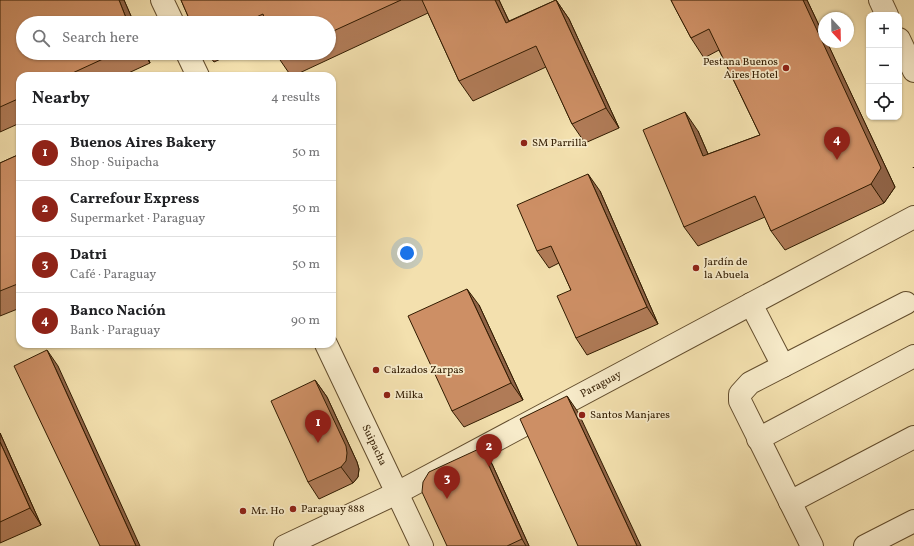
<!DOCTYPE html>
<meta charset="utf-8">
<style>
body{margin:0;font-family:Vollkorn,serif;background:#f2f2f2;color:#202124}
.controls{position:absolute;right:12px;top:12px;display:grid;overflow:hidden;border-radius:8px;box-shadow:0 1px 3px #0004}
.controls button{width:36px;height:36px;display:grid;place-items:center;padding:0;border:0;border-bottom:1px solid #e0e0e0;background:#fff;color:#202124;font:20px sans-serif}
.compass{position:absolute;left:818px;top:12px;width:36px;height:36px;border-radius:50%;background:#fff;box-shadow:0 1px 3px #0004;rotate:158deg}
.you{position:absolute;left:407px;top:253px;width:14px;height:14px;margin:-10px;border:3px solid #fff;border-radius:50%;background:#1a73e8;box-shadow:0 0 0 6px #1a73e833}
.badge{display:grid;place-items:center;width:26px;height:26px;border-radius:50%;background:#8f2418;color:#fff;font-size:13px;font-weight:700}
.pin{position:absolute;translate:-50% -33px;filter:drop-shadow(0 1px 2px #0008)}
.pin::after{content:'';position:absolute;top:21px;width:14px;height:12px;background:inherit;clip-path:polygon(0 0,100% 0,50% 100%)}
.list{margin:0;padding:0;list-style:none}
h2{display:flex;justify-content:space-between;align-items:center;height:52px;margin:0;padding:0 16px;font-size:17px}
h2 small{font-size:13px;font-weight:400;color:#757577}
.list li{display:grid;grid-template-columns:26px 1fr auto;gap:12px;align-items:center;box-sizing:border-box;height:56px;padding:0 16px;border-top:1px solid #e0e0e0}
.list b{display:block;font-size:15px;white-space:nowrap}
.list p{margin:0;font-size:13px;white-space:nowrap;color:#757577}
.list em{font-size:13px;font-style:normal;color:#757577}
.icon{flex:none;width:22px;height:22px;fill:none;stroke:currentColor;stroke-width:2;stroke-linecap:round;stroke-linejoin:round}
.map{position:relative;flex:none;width:914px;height:546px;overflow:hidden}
.search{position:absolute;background:#fff;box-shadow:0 1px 3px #0004;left:16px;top:16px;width:320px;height:44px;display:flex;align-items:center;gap:10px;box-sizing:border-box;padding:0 14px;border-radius:22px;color:#757577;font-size:15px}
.panel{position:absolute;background:#fff;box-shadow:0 1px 3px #0004;left:16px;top:72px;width:320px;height:276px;border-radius:12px}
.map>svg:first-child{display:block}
</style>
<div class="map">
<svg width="914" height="546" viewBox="0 0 914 546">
<rect width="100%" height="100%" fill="#f3e0ae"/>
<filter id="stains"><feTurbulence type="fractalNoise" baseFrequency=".005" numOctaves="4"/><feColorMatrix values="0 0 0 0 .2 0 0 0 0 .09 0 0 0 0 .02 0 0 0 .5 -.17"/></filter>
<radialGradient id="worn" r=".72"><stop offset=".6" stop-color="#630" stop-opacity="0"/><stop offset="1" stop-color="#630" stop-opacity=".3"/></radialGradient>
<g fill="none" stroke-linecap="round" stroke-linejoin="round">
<defs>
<g id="minor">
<path d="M162 0 173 23"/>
<path d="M880 0 887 15"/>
<path d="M899 39 914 71"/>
<path d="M187 53 198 76"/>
<path d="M751 304 783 366"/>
<path id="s1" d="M326 344 397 493 422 546"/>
<path d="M758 439 914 356"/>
<path d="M790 502 914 437"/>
<path id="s2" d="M285 546 397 493 914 217"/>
<path d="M812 546 740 401V394L750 383 906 303"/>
<path d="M865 546 914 521"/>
</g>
</defs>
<!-- minor casing -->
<use href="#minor" stroke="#624c2c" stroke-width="24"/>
<!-- path -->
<path stroke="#311b00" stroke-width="2.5" stroke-dasharray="3 2" stroke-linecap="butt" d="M914 168V167"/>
<!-- minor -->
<use href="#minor" stroke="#f7ebca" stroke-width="22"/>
</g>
<!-- wall -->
<path fill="#b07b57" stroke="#311b00" d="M0 0H124L134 23H23V53H146L150 63 122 76H20V123L0 132Z
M181 0H499L509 21 556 0 569 19 619 128 585 143 572 124 546 67 473 101 459 81 428 13 293 76H291L278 57 277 53H329V23H191Z
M671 0H807L895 187 884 203 785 250 771 231 765 217 698 246 684 227 698 131 708 154 760 135 719 50 704 58 691 38Z
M207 53H234L214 62Z
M20 154V308L0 316V163Z
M600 191 658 324 587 355 576 338 571 290 559 263 549 268 537 251Z
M479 305 523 400 464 427 452 411Z
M315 380 327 397 357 462 359 469 358 477 353 483 319 499 308 482Z
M0 433 41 525 0 543Z
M481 448 492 464 529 546H447Z"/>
<!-- shaded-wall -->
<path fill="#906447" stroke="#311b00" d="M119 0H124L134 23H128Z
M495 0H499L519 43 506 23Z
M556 0 569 19 619 128 606 108Z
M803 0H807L824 36V42H827L895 187 884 203 871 184Z
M144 53H146L150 63Z
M685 112 698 131 717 175 703 156Z
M588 174 600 191 658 324 647 307Z
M467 289 479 305 523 400 511 383Z
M47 350 58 366 140 546H136Z
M315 380 327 397 357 462 359 469 358 477 353 483 341 467Z
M567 396 578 412 641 546H637Z
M0 433 41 525 30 508 0 442Z
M481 448 492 464 529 546H526L522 539Z"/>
<!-- building -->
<path fill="#cd8f65" stroke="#311b00" d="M0 0H119L128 23H23V53H116L66 76H20V98L0 107Z
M181 0H401L329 33V23H266L263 14 243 23H191Z
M422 0H495L506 23 556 0 606 108 572 124 536 46 459 81Z
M671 0H803L881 168 871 184 771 231 755 196 684 227 643 130 685 112 703 156 760 135 709 29 691 38 675 8Z
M277 53H287L278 57Z
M20 154V283L0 291V163Z
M588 174 647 307 576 338 557 296 571 290 551 246 537 251 517 205Z
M467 289 511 383 452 411 408 316Z
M47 350 136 546H100L14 366Z
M315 380 346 446 347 453 346 461 341 467 308 482 271 401Z
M567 396 637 546H578L520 419Z
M0 442 30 508 0 522Z
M481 448 522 539 507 546H447L422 492 423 482 429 472Z"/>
<!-- markers -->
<g fill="#8f2418" stroke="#f7ebca" stroke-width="1.5">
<circle cx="786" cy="68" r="4"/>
<circle cx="524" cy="143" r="4"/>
<circle cx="696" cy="268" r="4"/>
<circle cx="376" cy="370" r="4"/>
<circle cx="387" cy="395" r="4"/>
<circle cx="582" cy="415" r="4"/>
<circle cx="293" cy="509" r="4"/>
<circle cx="243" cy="511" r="4"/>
</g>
<g text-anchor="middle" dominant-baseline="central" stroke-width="3.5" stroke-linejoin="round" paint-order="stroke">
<!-- poi labels -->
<g font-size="11" fill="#311b00" stroke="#f7ebca" text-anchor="start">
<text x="778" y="62" text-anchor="end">Pestana Buenos<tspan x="778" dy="13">Aires Hotel</tspan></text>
<text x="532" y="143">SM Parrilla</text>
<text x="704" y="262">Jardín de<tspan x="704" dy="13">la Abuela</tspan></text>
<text x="384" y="370">Calzados Zarpas</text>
<text x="395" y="395">Milka</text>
<text x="590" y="415">Santos Manjares</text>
<text x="301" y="509">Paraguay 888</text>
<text x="251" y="511">Mr. Ho</text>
</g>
<!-- street labels -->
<g font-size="11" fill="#311b00" stroke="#f7ebca">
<text stroke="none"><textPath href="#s2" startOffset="355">Paraguay</textPath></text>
<text stroke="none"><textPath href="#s1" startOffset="112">Suipacha</textPath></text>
</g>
</g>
<rect width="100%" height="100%" filter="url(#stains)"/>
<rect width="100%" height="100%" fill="url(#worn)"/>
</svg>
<div class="controls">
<button>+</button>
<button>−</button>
<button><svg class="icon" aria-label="locate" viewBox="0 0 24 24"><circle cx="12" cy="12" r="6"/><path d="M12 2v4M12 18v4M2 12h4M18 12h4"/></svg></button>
</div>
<svg class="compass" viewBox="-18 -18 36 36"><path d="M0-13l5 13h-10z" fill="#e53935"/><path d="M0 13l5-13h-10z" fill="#757577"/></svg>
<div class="you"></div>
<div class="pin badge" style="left:318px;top:443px">1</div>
<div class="pin badge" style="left:489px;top:467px">2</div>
<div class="pin badge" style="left:447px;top:499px">3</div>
<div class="pin badge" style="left:837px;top:160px">4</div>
<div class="search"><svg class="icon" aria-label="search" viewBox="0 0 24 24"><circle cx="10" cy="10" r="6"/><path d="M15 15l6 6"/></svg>Search here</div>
<section class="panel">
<h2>Nearby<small>4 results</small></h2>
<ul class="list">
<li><span class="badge">1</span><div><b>Buenos Aires Bakery</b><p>Shop · Suipacha</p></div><em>50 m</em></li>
<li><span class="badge">2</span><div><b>Carrefour Express</b><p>Supermarket · Paraguay</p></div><em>50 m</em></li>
<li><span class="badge">3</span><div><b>Datri</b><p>Café · Paraguay</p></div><em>50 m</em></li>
<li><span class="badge">4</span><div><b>Banco Nación</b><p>Bank · Paraguay</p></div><em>90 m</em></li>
</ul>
</section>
</div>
